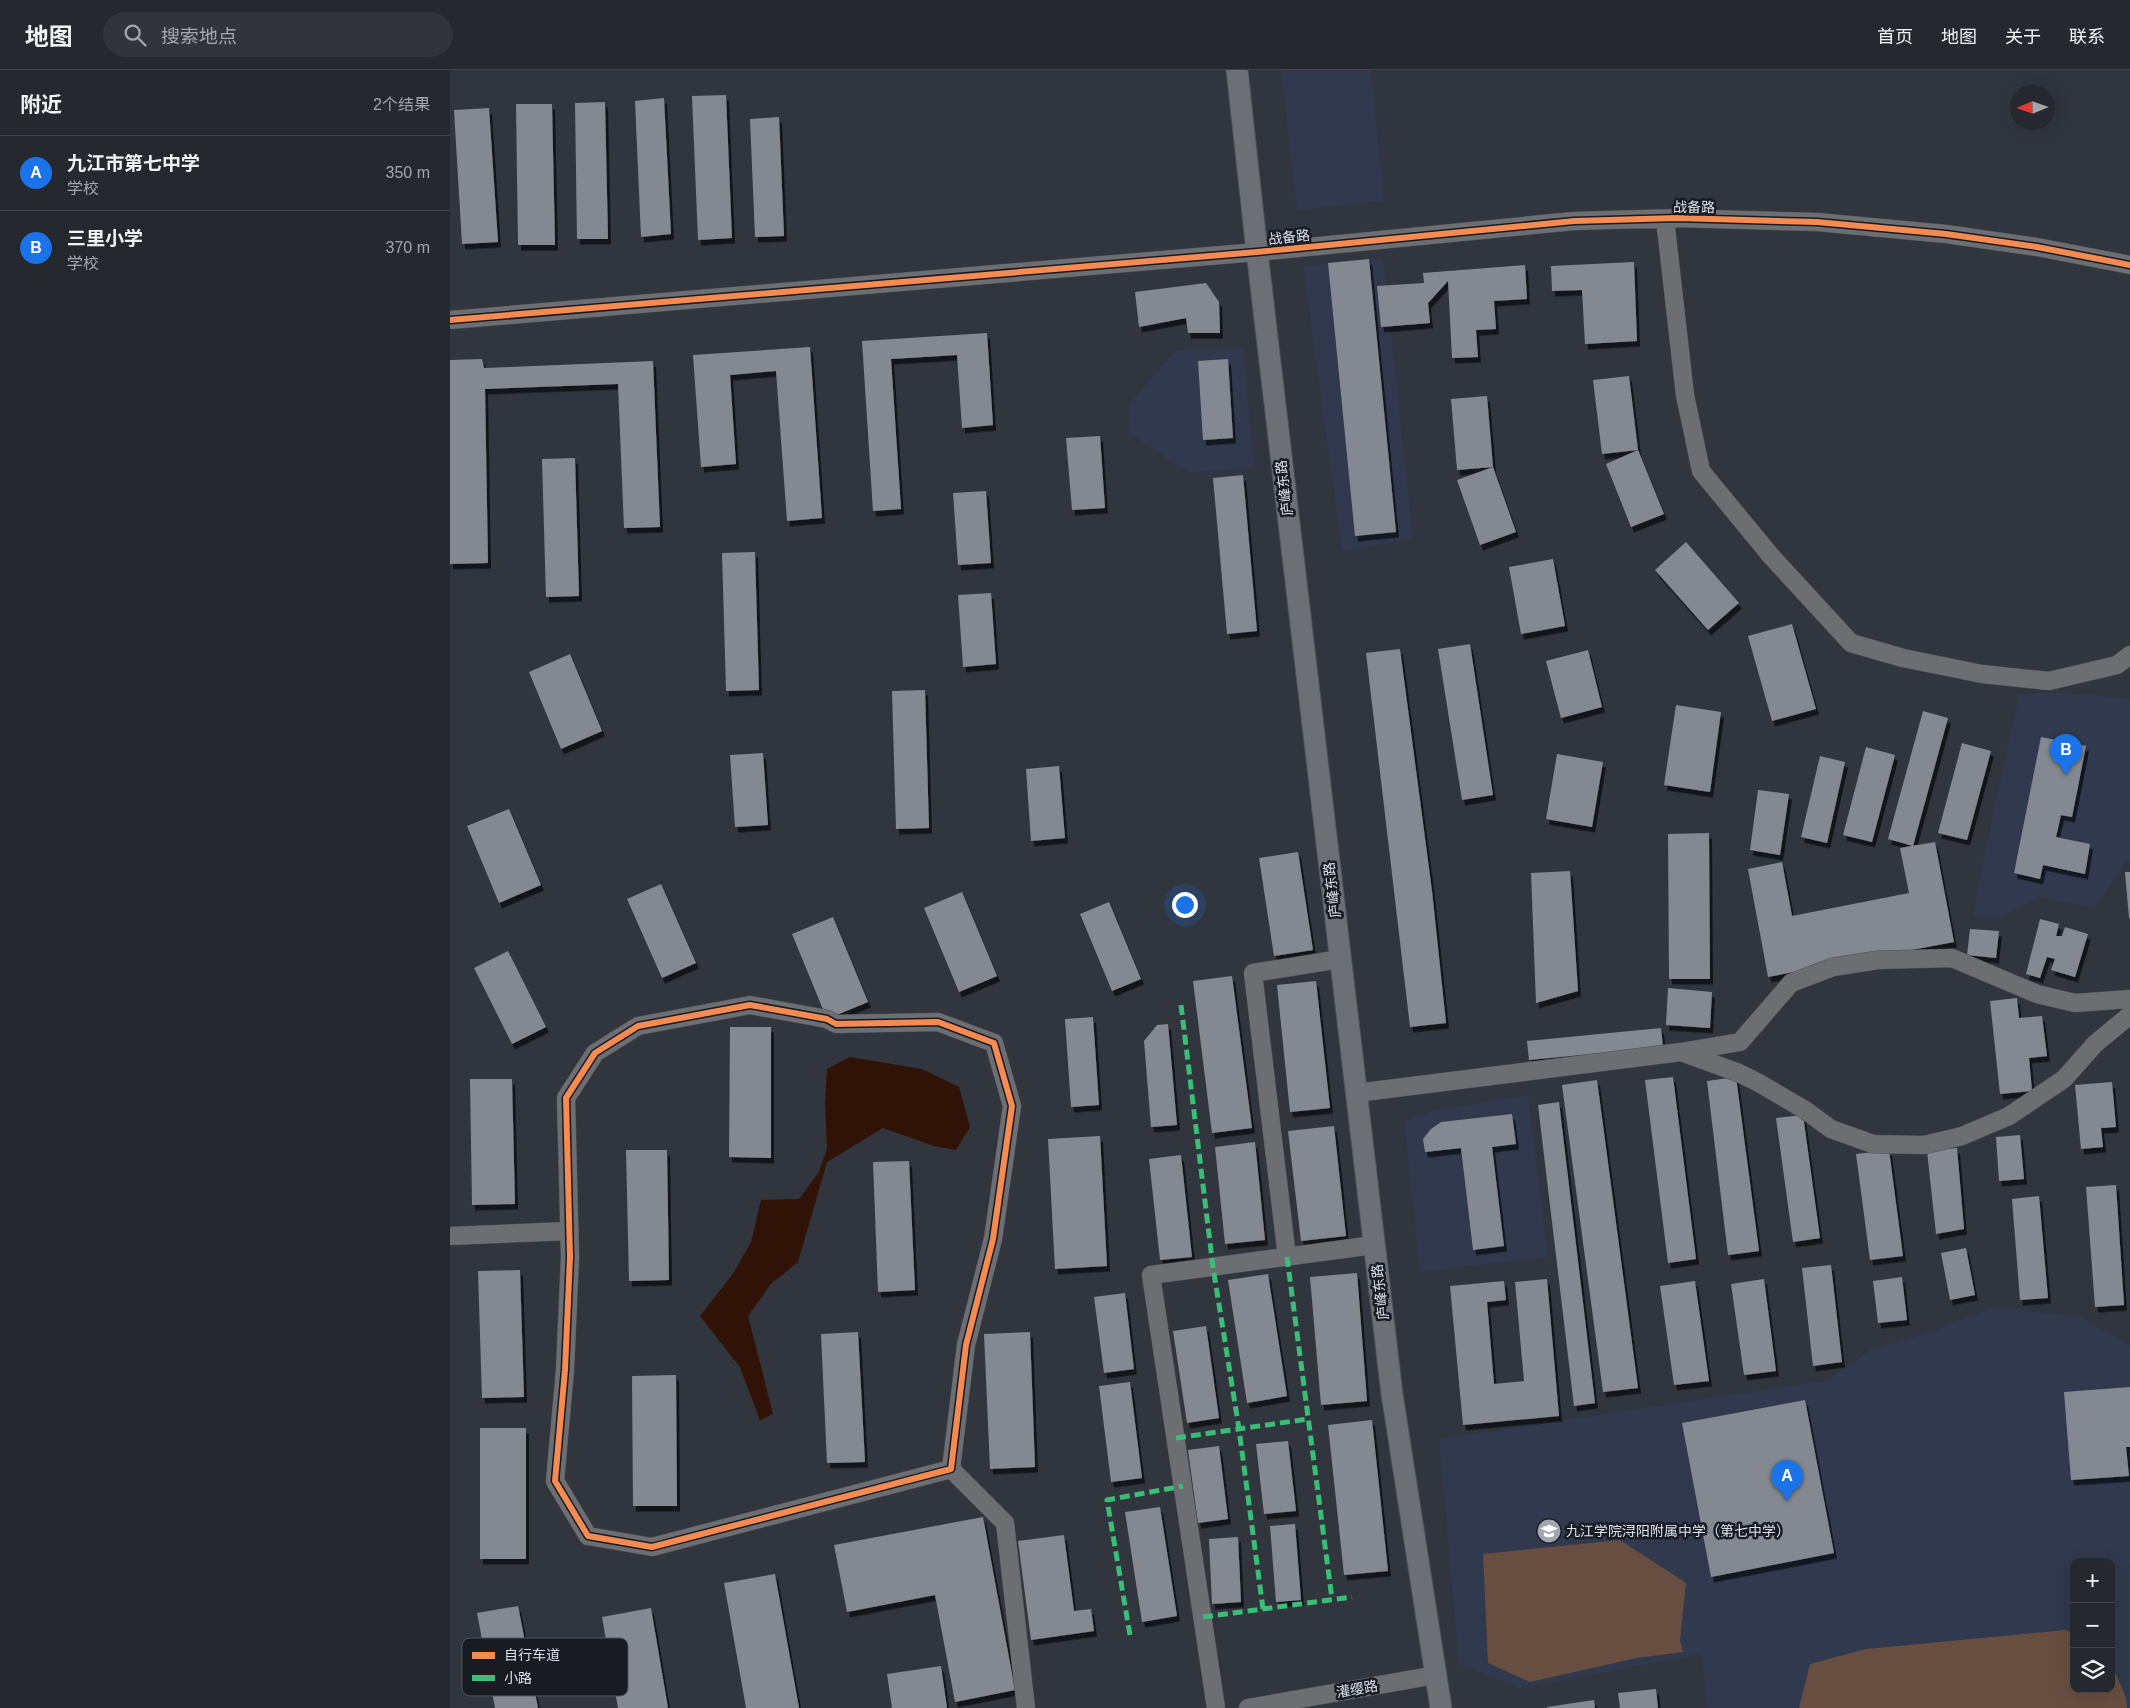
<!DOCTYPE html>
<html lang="zh">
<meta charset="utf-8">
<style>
body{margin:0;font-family:Helvetica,"Noto Sans SC",sans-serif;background:#31343a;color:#f1f3f6}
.controls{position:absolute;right:15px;bottom:15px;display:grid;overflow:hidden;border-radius:10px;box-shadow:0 5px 20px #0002}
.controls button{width:45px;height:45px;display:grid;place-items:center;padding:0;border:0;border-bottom:1px solid #42444a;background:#25282e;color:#f1f3f6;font:25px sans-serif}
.compass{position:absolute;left:1560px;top:15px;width:45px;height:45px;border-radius:50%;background:#25282e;box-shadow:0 5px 20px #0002;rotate:268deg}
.you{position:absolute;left:734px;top:834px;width:18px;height:18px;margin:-12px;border:4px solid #fff;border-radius:50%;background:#1a73e8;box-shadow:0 0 0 8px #1a73e833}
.badge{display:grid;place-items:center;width:32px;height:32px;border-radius:50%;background:#1a73e8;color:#fff;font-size:16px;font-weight:700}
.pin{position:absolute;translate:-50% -41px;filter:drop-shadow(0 1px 2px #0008)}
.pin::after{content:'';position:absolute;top:26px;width:18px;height:15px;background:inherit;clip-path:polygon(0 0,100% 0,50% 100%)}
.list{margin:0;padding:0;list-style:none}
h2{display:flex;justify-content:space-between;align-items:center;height:65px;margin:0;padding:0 20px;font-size:21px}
h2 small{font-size:16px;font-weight:400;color:#a3a6aa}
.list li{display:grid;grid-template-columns:32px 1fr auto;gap:15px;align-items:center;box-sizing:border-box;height:75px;padding:0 20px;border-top:1px solid #42444a}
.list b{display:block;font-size:19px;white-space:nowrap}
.list p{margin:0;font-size:16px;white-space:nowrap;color:#a3a6aa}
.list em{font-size:16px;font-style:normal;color:#a3a6aa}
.icon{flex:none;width:28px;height:28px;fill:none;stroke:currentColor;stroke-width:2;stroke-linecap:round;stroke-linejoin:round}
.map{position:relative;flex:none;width:1680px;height:1638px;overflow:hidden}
header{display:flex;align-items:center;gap:30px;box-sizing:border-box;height:70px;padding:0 25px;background:#25282e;border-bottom:1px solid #42444a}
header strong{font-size:24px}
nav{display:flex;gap:28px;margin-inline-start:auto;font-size:18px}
.search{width:350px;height:45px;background:#31343a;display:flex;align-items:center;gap:12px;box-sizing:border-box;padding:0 18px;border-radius:28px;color:#a3a6aa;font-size:19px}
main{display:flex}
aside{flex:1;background:#25282e}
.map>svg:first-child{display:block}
</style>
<header>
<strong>地图</strong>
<div class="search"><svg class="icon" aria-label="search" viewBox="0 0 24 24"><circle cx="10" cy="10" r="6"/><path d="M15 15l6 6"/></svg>搜索地点</div>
<nav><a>首页</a><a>地图</a><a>关于</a><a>联系</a></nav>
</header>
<main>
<aside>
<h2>附近<small>2个结果</small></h2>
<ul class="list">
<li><span class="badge">A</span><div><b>九江市第七中学</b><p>学校</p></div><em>350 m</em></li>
<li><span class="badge">B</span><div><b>三里小学</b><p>学校</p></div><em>370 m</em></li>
</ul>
</aside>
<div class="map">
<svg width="1680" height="1638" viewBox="0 0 1680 1638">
<defs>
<filter id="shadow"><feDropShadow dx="3" dy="5.5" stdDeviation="0" flood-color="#0009"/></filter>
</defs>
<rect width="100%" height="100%" fill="#31353e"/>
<!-- built -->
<path fill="#30394d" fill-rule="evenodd" d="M831 0H921L934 131 847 140Z
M933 188 963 468 892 481 853 196Z
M793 278 804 397 739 403 678 362 680 333 726 280Z
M1606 622 1674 628 1680 630V793L1676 792 1645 838 1589 827 1554 846 1523 847 1535 781 1569 625Z
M1078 1025 1098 1187 970 1202 954 1051 979 1042Z
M1544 1237 1630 1247 1680 1275V1638H1258L1251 1584 1070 1618 1009 1594 989 1369 1375 1311 1421 1280 1483 1261ZM1624 1492H1661V1619H1624Z"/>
<!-- green -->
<path fill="#674e41" d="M1170 1470 1236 1513 1230 1570 1233 1582 1187 1588 1080 1612 1038 1593 1033 1484Z
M1615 1560 1624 1563V1619H1661V1593L1676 1627 1677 1638H1349L1360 1594 1416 1579Z"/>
<!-- water -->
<path fill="#311206" d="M400 987 472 999 509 1017 520 1057 506 1080 484 1076 433 1058 377 1092 348 1192 321 1214 298 1246 323 1344 310 1350 290 1297 250 1246 283 1204 301 1172 311 1130 349 1129 369 1102 377 1079 375 1033 377 999Z"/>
<!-- building -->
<path fill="#848890" filter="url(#shadow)" d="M276 25 282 168 248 170 242 26Z
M214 28 221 164 191 167 185 31Z
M155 32 158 169H127L125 33Z
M66 34H102L105 175H68Z
M39 38 48 172 12 174 4 40Z
M329 47 334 166 305 167 300 49Z
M919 189 946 462 905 466 878 193Z
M1184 192 1187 271 1135 274 1132 220 1102 221 1101 196Z
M1075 195 1077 229 1044 231 1046 259 1026 260 1028 287 1002 288 998 211 978 233 980 253 931 257 927 216 974 213 973 203Z
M756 213 769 232 770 263H738L736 248 689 257 685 222Z
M537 263 543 355 512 358 507 285 441 289 451 439 423 441 412 271Z
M360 277 372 448 337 451 326 301 280 305 286 394 251 397 243 285Z
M32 289 34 298 203 291 210 457 174 458 168 314 35 319 38 493 0 494V290Z
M778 289 783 368 753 370 748 291Z
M1179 306 1188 380 1214 444 1181 457 1156 394 1188 380 1152 384 1143 310Z
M1037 326 1043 397 1007 400 1001 329Z
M650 366 655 438 622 440 616 368Z
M125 388 129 526 96 527 92 389Z
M1043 397 1066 462 1030 475 1007 410Z
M793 405 807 561 777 564 763 408Z
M536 421 541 493 508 495 503 423Z
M1236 472 1289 533 1258 560 1205 500Z
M305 482 309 620 276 621 272 483Z
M1103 489 1115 556 1071 564 1059 497Z
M541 523 546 594 513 597 508 525Z
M1342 554 1366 639 1322 651 1298 566Z
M1020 574 1043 725 1012 730 988 579Z
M950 579 982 821 996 953 960 957 916 583Z
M1138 580 1152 637 1111 648 1096 591Z
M120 584 152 661 111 679 79 602Z
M475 620 479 758 446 759 442 621Z
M1226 635 1271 642 1260 722 1214 715Z
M1473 641 1498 648 1463 776 1438 769Z
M1591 667 1636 676 1622 747 1611 745 1606 767 1640 774 1635 804 1593 795 1590 809 1564 803Z
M1512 673 1541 681 1517 770 1488 763Z
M1416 677 1445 685 1422 772 1393 765Z
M313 683 318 755 285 757 280 685Z
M1107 684 1153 692 1142 757 1096 749Z
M1370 686 1395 692 1377 773 1351 767Z
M609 696 615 768 581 771 576 699Z
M1308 720 1339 724 1330 785 1300 780Z
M59 739 91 815 49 833 17 756Z
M1259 763 1260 909H1219L1218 764Z
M1485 772 1504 872 1318 907 1298 799 1332 792 1342 846 1459 823 1450 778Z
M848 782 863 880 824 886 809 788Z
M1120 801 1128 921 1086 933 1081 803Z
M1675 802H1680V848H1679Z
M211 814 246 893 212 908 177 829Z
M512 822 547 906 509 922 474 838Z
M659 832 691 909 662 921 630 844Z
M383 847 418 932 377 949 342 864Z
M1590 849 1609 854 1606 866H1612L1615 857 1638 864 1625 907 1601 900 1605 889 1597 887 1590 908 1576 904Z
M1520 859 1549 861 1546 888 1517 885Z
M58 881 96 957 62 974 24 898Z
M782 906 802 1058 762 1063 743 911Z
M866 911 880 1038 840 1042 827 915Z
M1218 918 1262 922 1260 958 1216 955Z
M1567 928 1569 948 1592 946 1597 986 1579 988 1582 1021 1550 1024 1540 931Z
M643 947 649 1035 621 1037 615 949Z
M718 954 727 1055 701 1057 694 971 707 955Z
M280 957H321V1088L279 1087Z
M1211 958 1213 977 1079 990 1077 971Z
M1223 1007 1246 1189 1218 1193 1195 1010Z
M1286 1007 1309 1181 1278 1185 1257 1011Z
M20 1009H62L65 1134 22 1135Z
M1147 1010 1188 1318 1153 1322 1112 1015Z
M1662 1012 1666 1057 1651 1058 1653 1077 1631 1079 1625 1015Z
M1109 1032 1145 1333 1124 1336 1088 1035Z
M1062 1044 1066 1074 1042 1077 1054 1176 1023 1180 1011 1078 975 1082 973 1069 981 1059 991 1052Z
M1353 1045 1370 1168 1343 1172 1326 1048Z
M884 1056 896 1166 851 1171 838 1061Z
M1570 1065 1574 1109 1549 1111 1546 1067Z
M650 1066 657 1196 605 1199 598 1069Z
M805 1072 815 1170 775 1174 765 1077Z
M1507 1078 1514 1159 1486 1164 1477 1081Z
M176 1080H217L219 1210 179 1211Z
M1439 1080 1453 1186 1420 1190 1406 1084Z
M731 1085 742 1187 710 1190 699 1089Z
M459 1091 465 1220 428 1222 423 1092Z
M1666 1115 1674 1235 1645 1237 1636 1117Z
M1589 1126 1598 1228 1570 1230 1562 1129Z
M1516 1178 1525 1225 1500 1230 1491 1183Z
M1381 1195 1392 1292 1363 1296 1352 1198Z
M70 1200 74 1327 32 1328 28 1201Z
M907 1203 917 1331 871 1335 860 1207Z
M818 1204 837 1326 797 1333 778 1210Z
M1452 1207 1457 1250 1428 1253 1423 1211Z
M1097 1209 1109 1346 1013 1355 1000 1216 1054 1211 1056 1230 1037 1232 1044 1314 1074 1311 1065 1212Z
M1314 1209 1326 1301 1294 1305 1281 1214Z
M1245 1211 1259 1311 1224 1315 1210 1216Z
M675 1223 684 1299 654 1303 644 1227Z
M756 1256 769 1348 737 1353 723 1261Z
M408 1262 415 1392 377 1393 371 1264Z
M580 1262 585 1397 540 1399 534 1264Z
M226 1305 227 1436H183L182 1306Z
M680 1312 692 1408 661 1412 649 1316Z
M1680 1317V1377H1676L1679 1406 1621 1410 1614 1322Z
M1355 1330 1384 1483 1261 1507 1232 1353Z
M922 1350 938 1501 894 1505 878 1355Z
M30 1358H76V1489H30Z
M838 1371 846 1441 814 1444 806 1374Z
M769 1376 778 1449 748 1453 738 1380Z
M710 1437 727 1546 692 1552 675 1442Z
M533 1447 565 1620 505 1632 485 1525 397 1542 384 1475Z
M845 1454 851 1530 826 1532 820 1456Z
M614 1465 624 1541 641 1539 644 1561 581 1570 568 1471Z
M788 1467 791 1532 762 1534 759 1469Z
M325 1504 349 1638H296L274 1513Z
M68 1536 88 1638H45L27 1543Z
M201 1538 218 1638H168L152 1547Z
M491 1596 497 1638H442L437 1604Z
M1206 1619 1208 1638H1170L1168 1623Z
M1144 1630 1145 1638H1097V1637Z"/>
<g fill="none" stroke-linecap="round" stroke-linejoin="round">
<defs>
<path id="minor" d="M1215 149 1235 325 1251 401 1321 486 1401 573 1453 588 1532 604 1599 611 1667 595 1680 585
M0 250 807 182 1124 151 1227 148 1367 152 1496 164 1587 177 1680 195
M300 935 377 949 386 954 488 952 544 973 562 1036 543 1169 516 1275 501 1399 202 1477 138 1466 105 1411 115 1300 120 1187 116 1028 145 983 188 956Z
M1234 983 1289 1003 1309 1013 1355 1040 1381 1059 1423 1074 1474 1075 1512 1066 1559 1046 1614 1009 1645 974 1680 945
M906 1023 1231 982 1290 972 1341 913 1383 897 1428 890 1502 888 1587 924 1625 933 1680 929
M0 1166 119 1161
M837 1187 803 903 890 889
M501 1399 555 1453 576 1638
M766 1638 701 1205 924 1175
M798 1638 986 1605"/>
<path id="major" d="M787 0 807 182 942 1324 991 1638"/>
</defs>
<!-- minor casing -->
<use href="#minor" stroke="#4d5259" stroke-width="19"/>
<!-- major casing -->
<use href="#major" stroke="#4d5259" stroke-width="23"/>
<!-- minor -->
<use href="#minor" stroke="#6c6e72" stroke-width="18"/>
<!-- major -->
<use href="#major" stroke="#6c7075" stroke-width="21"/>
<!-- quiet -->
<path stroke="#3abd76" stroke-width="5" stroke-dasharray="10 5" stroke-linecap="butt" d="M731 935 763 1197 789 1359 813 1539
M837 1187 882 1529
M726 1368 858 1349
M753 1547 902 1527
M680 1565 657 1430 733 1416"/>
<defs>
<path id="cycleway" d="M0 250 807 182 1124 151 1227 148 1367 152 1496 164 1587 177 1680 195
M300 935 377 949 386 954 488 952 544 973 562 1036 543 1169 516 1275 501 1399 202 1477 138 1466 105 1411 115 1300 120 1187 116 1028 145 983 188 956Z"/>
</defs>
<!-- cycleway casing -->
<use href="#cycleway" stroke="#181b22" stroke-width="9"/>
<!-- cycleway -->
<use href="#cycleway" stroke="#f68b52" stroke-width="6"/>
</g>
<!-- icons -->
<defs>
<symbol id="school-disc" viewBox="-11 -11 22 22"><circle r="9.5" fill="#a1a5af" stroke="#181b22"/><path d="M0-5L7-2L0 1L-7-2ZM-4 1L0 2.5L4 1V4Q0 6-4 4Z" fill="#fff"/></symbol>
</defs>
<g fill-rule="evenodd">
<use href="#school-disc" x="1085" y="1447" width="28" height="28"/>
</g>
<g text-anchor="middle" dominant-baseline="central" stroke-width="5" stroke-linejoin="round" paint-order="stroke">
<!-- street labels -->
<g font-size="14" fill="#dde2ec" stroke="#181b22">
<text transform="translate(1244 137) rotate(1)">战备路</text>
<text transform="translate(839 167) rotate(-6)">战备路</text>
<text transform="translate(834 418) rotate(-97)">庐峰东路</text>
<text transform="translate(882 820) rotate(-97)">庐峰东路</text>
<text transform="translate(930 1222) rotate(-97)">庐峰东路</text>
<text transform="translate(907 1619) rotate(-10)">灌缨路</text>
</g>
<!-- poi labels -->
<g font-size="14" fill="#dde2ec" stroke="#181b22" text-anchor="start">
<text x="1116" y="1461">九江学院浔阳附属中学（第七中学）</text>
</g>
</g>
<!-- legend -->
<rect x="12" y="1568" width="166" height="58" rx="8" fill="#181b22" stroke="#53575f" stroke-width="1"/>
<rect x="22" y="1582" width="23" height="7" fill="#f68b52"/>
<rect x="22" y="1605" width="23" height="6" fill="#3abd76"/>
<g font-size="14" fill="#dde2ec">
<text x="54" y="1590">自行车道</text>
<text x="54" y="1613">小路</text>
</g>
</svg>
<div class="controls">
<button>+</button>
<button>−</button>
<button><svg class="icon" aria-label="layers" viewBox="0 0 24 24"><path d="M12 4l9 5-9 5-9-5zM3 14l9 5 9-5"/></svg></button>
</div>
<svg class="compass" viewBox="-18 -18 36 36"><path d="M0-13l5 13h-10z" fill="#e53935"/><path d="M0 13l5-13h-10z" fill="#a3a6aa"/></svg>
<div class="you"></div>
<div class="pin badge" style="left:1337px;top:1431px">A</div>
<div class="pin badge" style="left:1616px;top:705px">B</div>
</div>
</main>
